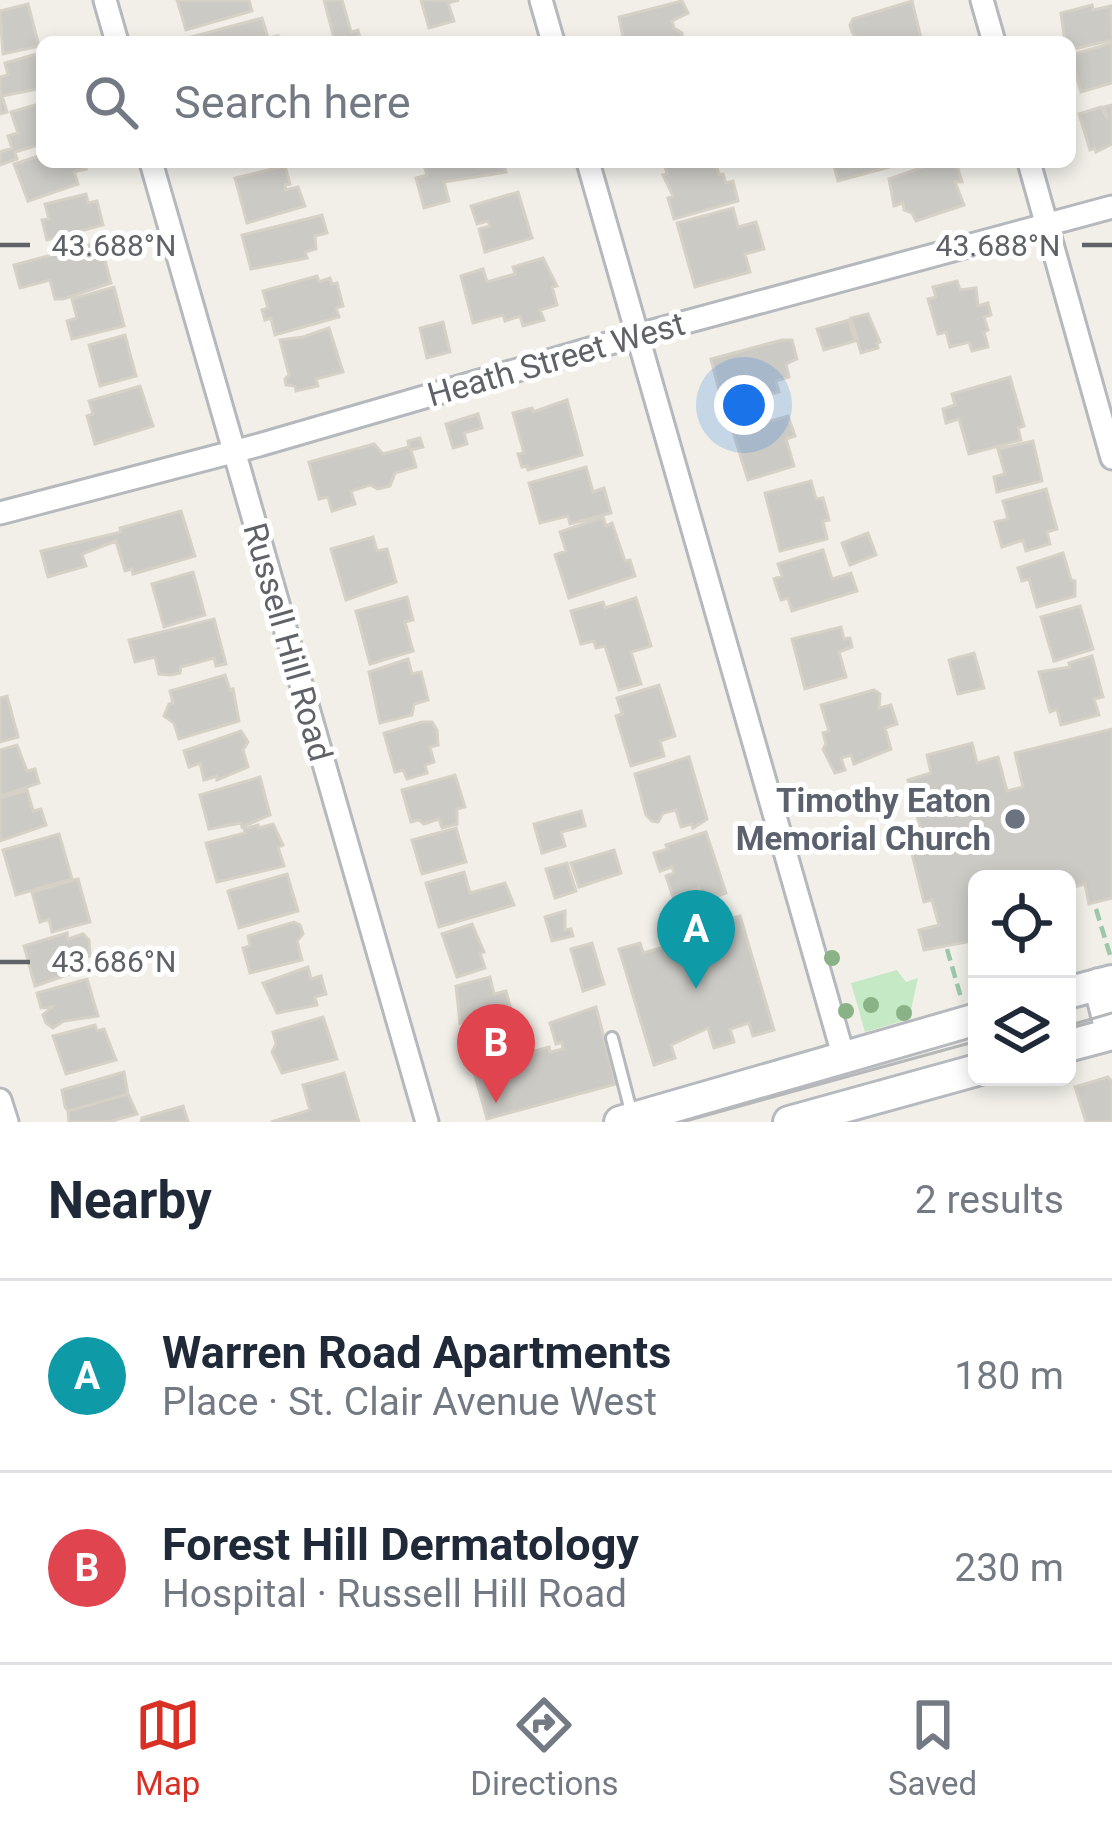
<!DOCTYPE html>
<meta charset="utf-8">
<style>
body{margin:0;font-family:Roboto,sans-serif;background:#f6f6f7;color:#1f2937}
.controls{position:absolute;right:36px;bottom:36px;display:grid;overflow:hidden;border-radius:18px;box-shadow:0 6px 18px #0003}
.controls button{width:108px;height:108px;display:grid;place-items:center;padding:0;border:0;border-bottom:3px solid #e0e1e3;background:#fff;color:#1f2937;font:60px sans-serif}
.you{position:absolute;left:744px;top:405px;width:42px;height:42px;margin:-30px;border:9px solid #fff;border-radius:50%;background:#1a73e8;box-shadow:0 0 0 18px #1a73e833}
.badge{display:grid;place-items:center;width:78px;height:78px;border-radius:50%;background:#d93025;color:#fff;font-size:39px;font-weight:700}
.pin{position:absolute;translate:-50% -99px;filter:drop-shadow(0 3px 6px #0008)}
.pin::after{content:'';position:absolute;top:63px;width:42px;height:36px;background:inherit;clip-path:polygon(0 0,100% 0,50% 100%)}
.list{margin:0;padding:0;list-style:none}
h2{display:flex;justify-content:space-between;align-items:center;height:156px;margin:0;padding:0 48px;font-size:51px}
h2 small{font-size:39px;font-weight:400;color:#747a83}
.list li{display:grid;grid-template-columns:78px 1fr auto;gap:36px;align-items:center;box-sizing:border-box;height:192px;padding:0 48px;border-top:3px solid #e0e1e3}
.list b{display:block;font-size:45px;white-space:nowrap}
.list p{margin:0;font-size:39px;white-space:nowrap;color:#747a83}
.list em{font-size:39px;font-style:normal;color:#747a83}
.icon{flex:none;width:66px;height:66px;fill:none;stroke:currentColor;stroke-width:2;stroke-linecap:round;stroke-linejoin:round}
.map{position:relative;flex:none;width:1112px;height:1122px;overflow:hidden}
.search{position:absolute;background:#fff;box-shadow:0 6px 18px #0003;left:36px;right:36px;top:36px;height:132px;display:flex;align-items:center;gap:30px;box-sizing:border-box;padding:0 42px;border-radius:18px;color:#747a83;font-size:45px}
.sheet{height:540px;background:#fff}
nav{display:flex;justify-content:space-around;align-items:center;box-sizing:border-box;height:168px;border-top:3px solid #e0e1e3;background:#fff;font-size:33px;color:#747a83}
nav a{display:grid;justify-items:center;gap:6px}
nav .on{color:#d93025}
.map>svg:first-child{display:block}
</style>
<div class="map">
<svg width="1112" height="1122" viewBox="0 0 1112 1122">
<rect width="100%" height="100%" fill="#f1efe8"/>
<!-- green -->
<path fill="#c5e8c5" d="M897 970 906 982 918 978 909 1019 865 1032 851 983Z"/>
<!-- building -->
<path fill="#cccac5" stroke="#d6d1c6" stroke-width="3" d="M177 0H249L252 11 186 30Z
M324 0H342L351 32 358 30 361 42H335Z
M421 0H459L448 3 454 21 429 28Z
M682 1 688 13 672 21 674 28 682 33 683 42H624L619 17Z
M912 1 921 38 860 42 852 32 850 25 853 19Z
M28 4 39 46 3 54 0 11Z
M1092 5 1093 10 1111 6 1112 40 1070 50V42H1065L1061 13Z
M262 18 268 38 278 36 280 42H192L191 37Z
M1112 43V83L1081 92 1070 55Z
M40 53 42 88 2 96 7 112 0 114V77L8 75 5 63Z
M42 103V144L15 152 17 159 0 165V152L12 148 8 136 18 133 11 112Z
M1112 105V144L1096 152 1095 148 1090 150 1079 114 1101 107 1108 119 1104 107Z
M42 155V162H83L86 169 74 172 78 184 28 201 14 164Z
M423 162H503L506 172 444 182 449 201 424 208 416 178 427 175Z
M722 162 716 164 719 175 723 174 726 183 733 181 738 201 674 219 668 198 673 196 663 175 667 174 664 163Z
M833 162H908L838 181Z
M938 162H956L962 182H955L964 205 916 221 912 213 904 210 903 203 894 206 889 179Z
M285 166 290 184 285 185 286 190 298 187 305 206 247 223 235 178Z
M518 192 532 238 485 252 479 229 490 226 488 221 477 224 471 206Z
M86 194 88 203 97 201 103 225 47 240 42 220 49 219 45 204Z
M733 208 738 227 756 222 764 249 745 254 750 272 695 287 677 223Z
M322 215 327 233 315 236 316 249 305 252 307 258 251 269 242 235Z
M100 242 111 283 63 299H55L50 280 20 288 14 265Z
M543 258 557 286 552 287 557 305 540 310 544 320 523 326 520 316 505 321 503 315 473 323 461 276 483 269 487 282 515 274 513 267Z
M317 276 319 282 330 278 332 284 337 283 343 306 336 308 339 317 275 335 271 318 265 320 262 310 268 308 263 291Z
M957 281 960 290 976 288 978 306 988 303 991 315 984 317 988 330 984 332 988 347 972 351 969 342 950 347 946 332 938 334 928 299 936 297 933 287Z
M114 287 124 326 72 339 67 321 77 318 72 299Z
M868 314 880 342 877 343 878 348 861 353 851 318Z
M849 320 855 341 824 350 817 329Z
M443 322 450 352 427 358 420 328Z
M329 328 343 372 316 379 318 386 296 391 295 386 286 385 285 379 289 375 280 340 303 337Z
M125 335 136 376 100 386 89 345Z
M782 340H792L797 359 786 364 789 377 776 381 779 392 754 398 752 391 721 398 711 359Z
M1010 377 1024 426 1018 428 1021 440 969 454 959 419 946 423 943 409 955 405 952 394Z
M140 386 153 426 95 444 87 416 93 414 89 401Z
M567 400 582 455 528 470 527 466 522 467 518 454 524 453 513 413 532 408 533 412Z
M478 414 482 428 464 433 467 444 453 448 446 424Z
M788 416 795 436 786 439 794 466 748 480 733 432Z
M420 438 423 447 411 450 416 467 395 473 390 486 378 489 370 485 351 491 355 504 332 511 328 497 319 499 309 462 374 444 383 454 409 447 408 441Z
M1033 441 1042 481 997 492 994 477 1005 474 998 449Z
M586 467 593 492 604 488 611 513 570 524 568 516 540 523 529 483Z
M811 481 816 499 823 498 829 520 823 521 827 539 780 551 765 493Z
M1046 489 1057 529 1047 532 1050 544 1026 551 1023 540 1002 547 995 522 1008 519 1003 501Z
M181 511 195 556 133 574 132 569 125 571 116 541 82 554 86 566 48 577 41 551 121 532 120 528Z
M603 517 606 526 612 523 625 561 630 560 635 576 569 598 555 555 566 551 560 532Z
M868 533 876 555 850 565 842 543Z
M373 537 377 551 387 549 396 582 346 600 331 549Z
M823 550 832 579 851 573 857 591 792 611 788 598 781 600 774 579 782 576 778 564Z
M1063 553 1071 580 1075 581V596L1037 607 1029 579 1022 581 1018 568Z
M193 572 205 615 164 627 152 584Z
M407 597 413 620 405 622 413 651 370 664 356 611Z
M636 598 651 646 631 652 641 684 619 690 605 646 596 648 594 641 581 644 571 611 603 602 605 608Z
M1080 606 1093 649 1054 661 1041 617Z
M214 619 226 664 216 666 214 658 181 667 180 673 171 675 159 674 155 657 135 662 129 640Z
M841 627 844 639 850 638 852 647 839 652 846 677 805 689 792 639Z
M974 653 984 688 958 694 949 660Z
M1092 656 1103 697 1094 699 1099 715 1061 725 1057 709 1050 712 1039 672 1070 667 1069 663Z
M408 659 412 674 421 672 428 700 414 704 412 715 380 723 369 672Z
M225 675 230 690 233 689 239 721 179 739 174 723 164 716 169 704 173 703 170 691Z
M659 685 675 736 660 741 664 756 631 766 616 716 622 714 617 698Z
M874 690 880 694 879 708 891 705 897 724 885 728 891 749 854 764 851 755 841 758 845 770 835 773 823 749 826 744 823 733 829 731 821 705Z
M7 696 18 737 0 742V698Z
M422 722H432L437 730 438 745 430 747 434 762 425 765 427 773 407 779 403 770 395 772 384 733Z
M1112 729V898L1089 904 1085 884 1067 889V879H977V940L924 950 919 930 939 925 932 900 924 902 911 850 925 847 908 780 931 773 927 755 972 743 977 763 998 757 1007 791 1023 787 1015 753Z
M241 731 248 742 243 750 248 767 217 780V776L204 780 200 763 189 767 184 751Z
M17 745 27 771 35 769 39 783 0 796V750Z
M689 757 707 819 693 828 692 824 681 827 676 810 663 813 658 822 652 821 646 815 635 774Z
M455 775 465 807 457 809V824L442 828 439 819 424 824 419 820 411 822 402 790Z
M260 777 270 815 242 827 241 823 209 829 200 795Z
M27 790 33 811 41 809 46 825 0 841V798Z
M581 811 585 826 561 832 565 846 542 853 534 824Z
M273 824 283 845 278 847 284 866 217 882 206 843 245 833 244 829 258 825 259 828Z
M456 828 466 862 422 874 412 840Z
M706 832 726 893 703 901 699 888 673 897 666 876 674 873 672 867 660 871 654 853 668 849 666 845Z
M59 834 72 879 16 895 3 850Z
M614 850 621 873 579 887 571 863Z
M567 863 576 891 555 898 546 869Z
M464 872 470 893 505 883 514 905 439 927 426 883Z
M287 874 298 911 239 928 228 891Z
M78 879 90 922 52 932 49 919 40 922 32 892Z
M565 911V930L571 929 573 936 552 941 545 917Z
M740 916 774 1030 753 1036 749 1023 730 1029 734 1042 714 1048 708 1028 671 1045 675 1058 654 1065 619 949 640 943 643 953 664 947 666 955 704 944 702 936 724 930 722 921Z
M294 922 300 925 303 934 297 941 302 960 250 973 243 948 250 946 248 936Z
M472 924 484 952 480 953 485 968 457 977 442 934Z
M67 933 68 939 83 934 89 940 90 956 84 958 87 968 35 986 24 946Z
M592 943 604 984 583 991 571 949Z
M308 967 311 979 321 976 326 994 315 997 317 1005 277 1013 263 983Z
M490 977 494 994 506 991 511 1010 460 1023 456 986Z
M87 979 98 1016 64 1021 53 1028 46 1023 43 1015 52 1007 41 1008 37 993Z
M596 1007 616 1084 487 1119 466 1043 509 1031 510 1035 515 1034 520 1053 514 1055 517 1063 529 1059 527 1053 549 1047 550 1052 563 1049 562 1042 556 1044 550 1023Z
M323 1017 337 1059 282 1073 272 1052 276 1044 273 1032Z
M95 1025 97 1031 104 1029 116 1060 66 1074 53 1036Z
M124 1072 128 1094 68 1111 65 1107 62 1090Z
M344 1073 359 1122H271L310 1110 303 1085Z
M1108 1077 1112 1082V1122H1086L1075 1087Z
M128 1094 137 1114 108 1122H69L68 1111Z
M183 1106 188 1122H141L142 1118Z"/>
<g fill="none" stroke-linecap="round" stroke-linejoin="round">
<defs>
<path id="service" d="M612 1038 632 1115"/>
<path id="minor" d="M105 0 117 42
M541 0 553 42
M982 0 994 42
M151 162 427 1122
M588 162 844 1058
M1029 162 1112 458
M0 513 259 445 638 335 1112 207
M0 1100 7 1122"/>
<path id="secondary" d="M1099 984 1112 1034
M1067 993 1112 981
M1067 1046 1112 1034
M620 1122 977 1019
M789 1122 977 1070"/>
</defs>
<!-- service casing -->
<use href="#service" stroke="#b5b8bc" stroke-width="16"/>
<!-- minor casing -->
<use href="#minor" stroke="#b5b8bc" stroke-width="27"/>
<!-- secondary casing -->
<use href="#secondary" stroke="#b6babf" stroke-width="36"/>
<!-- path -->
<path stroke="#9cc7a9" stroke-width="4.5" stroke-dasharray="12 6" stroke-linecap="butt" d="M1096 909 1110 955
M947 949 962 1001"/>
<!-- service -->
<use href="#service" stroke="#fff" stroke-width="10"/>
<!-- minor -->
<use href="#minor" stroke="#fff" stroke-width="21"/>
<!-- secondary -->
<use href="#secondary" stroke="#fff" stroke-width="30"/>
<!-- tram -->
<path stroke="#b6b7b8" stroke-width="3" d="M1067 1026 1112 1013
M682 1122 977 1041"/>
</g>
<!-- trees -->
<g fill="#89b387">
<circle cx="832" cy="958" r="8"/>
<circle cx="871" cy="1005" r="8"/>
<circle cx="846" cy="1011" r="8"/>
<circle cx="904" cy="1013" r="8"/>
</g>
<!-- ticks -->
<path fill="none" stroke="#5f6368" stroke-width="4.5" d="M0 245H30M1082 245H1112M0 962H30"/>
<!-- markers -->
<circle fill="#6b7280" stroke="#fff" stroke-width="4.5" cx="1015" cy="819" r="12"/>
<g text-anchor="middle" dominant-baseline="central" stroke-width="10" stroke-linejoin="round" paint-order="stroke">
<!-- street labels -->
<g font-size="33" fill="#5f6368" stroke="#fff">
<text transform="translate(556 359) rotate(-16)">Heath Street West</text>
<text transform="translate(288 642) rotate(74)">Russell Hill Road</text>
</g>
<!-- worship labels -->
<g font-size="33" font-weight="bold" fill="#5b616d" stroke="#fff" text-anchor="end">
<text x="991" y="800">Timothy Eaton<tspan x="991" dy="38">Memorial Church</tspan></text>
</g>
</g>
<g font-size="30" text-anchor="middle" fill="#5f6368" stroke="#fff" stroke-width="10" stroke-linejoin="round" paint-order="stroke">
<text x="114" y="256">43.688°N</text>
<text x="998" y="256">43.688°N</text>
<text x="114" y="972">43.686°N</text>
</g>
</svg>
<div class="controls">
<button><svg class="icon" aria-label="locate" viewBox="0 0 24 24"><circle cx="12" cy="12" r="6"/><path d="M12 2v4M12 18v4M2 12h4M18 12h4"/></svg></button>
<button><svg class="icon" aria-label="layers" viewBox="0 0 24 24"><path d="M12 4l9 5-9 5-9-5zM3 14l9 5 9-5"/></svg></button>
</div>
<div class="you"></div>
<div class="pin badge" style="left:696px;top:989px;background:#0f9aa8">A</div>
<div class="pin badge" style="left:496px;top:1103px;background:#e0444e">B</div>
<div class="search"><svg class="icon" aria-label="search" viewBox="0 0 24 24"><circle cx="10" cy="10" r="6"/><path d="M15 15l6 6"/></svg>Search here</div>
</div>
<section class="sheet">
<h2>Nearby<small>2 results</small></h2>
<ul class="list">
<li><span class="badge" style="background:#0f9aa8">A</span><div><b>Warren Road Apartments</b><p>Place · St. Clair Avenue West</p></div><em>180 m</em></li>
<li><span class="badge" style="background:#e0444e">B</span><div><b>Forest Hill Dermatology</b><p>Hospital · Russell Hill Road</p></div><em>230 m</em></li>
</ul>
</section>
<nav>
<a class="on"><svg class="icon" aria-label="map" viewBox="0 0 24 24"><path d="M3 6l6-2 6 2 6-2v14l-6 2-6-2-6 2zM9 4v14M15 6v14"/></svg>Map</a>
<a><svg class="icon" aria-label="directions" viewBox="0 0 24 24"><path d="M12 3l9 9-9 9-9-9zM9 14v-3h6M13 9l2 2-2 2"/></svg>Directions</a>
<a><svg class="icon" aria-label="saved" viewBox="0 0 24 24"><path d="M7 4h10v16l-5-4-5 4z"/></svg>Saved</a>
</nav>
